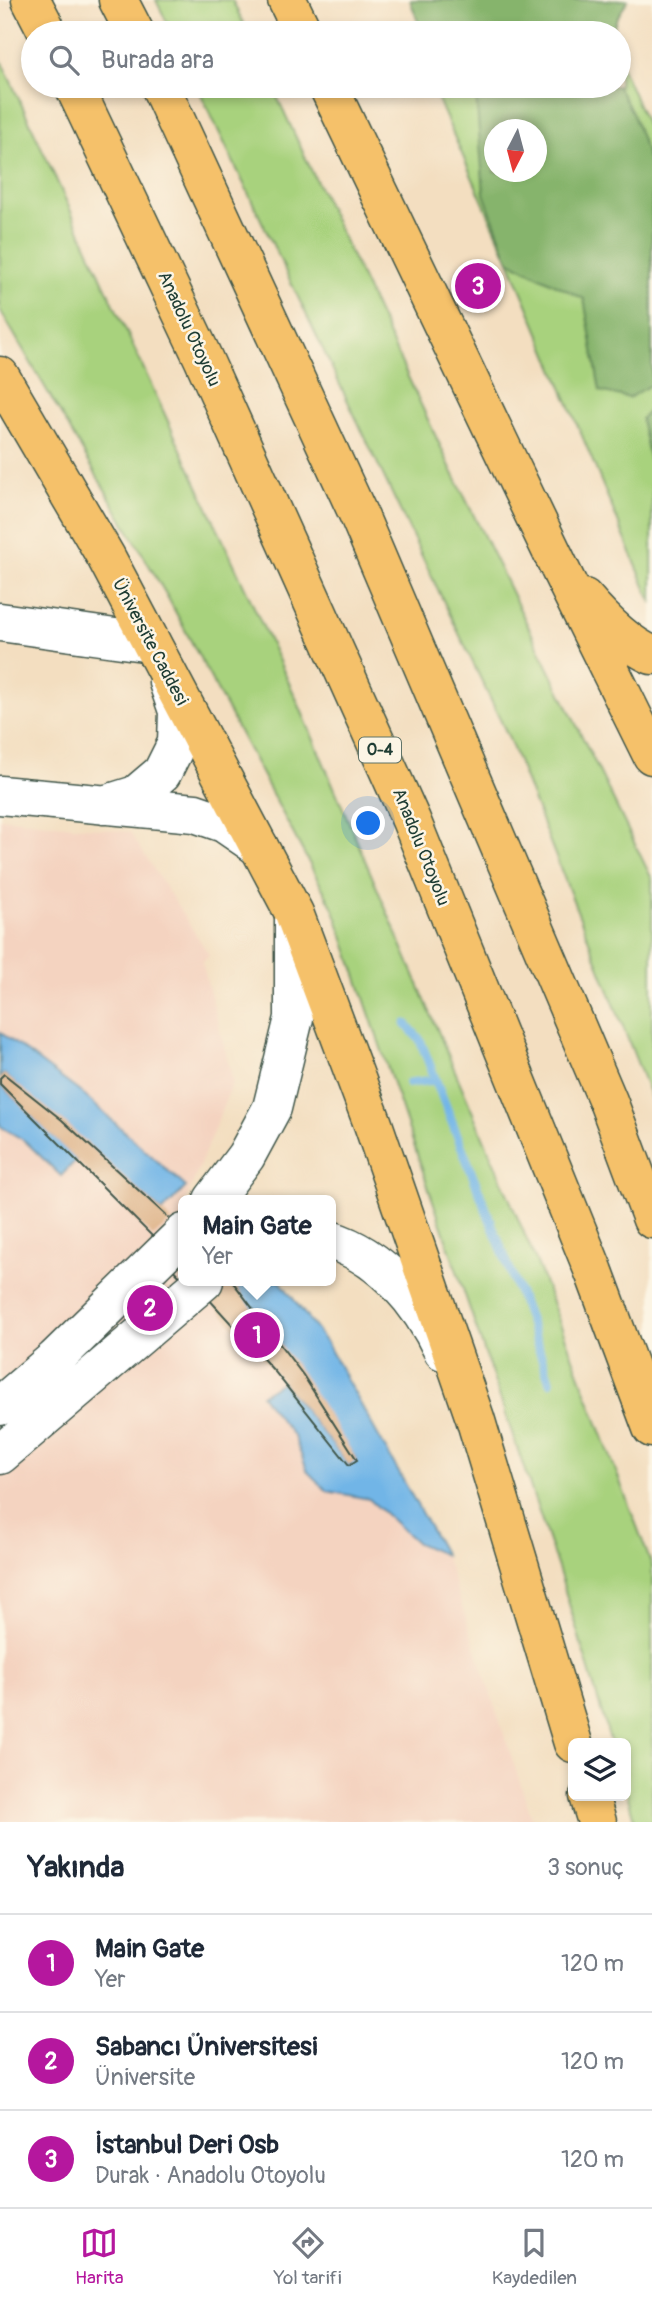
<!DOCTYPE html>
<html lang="tr">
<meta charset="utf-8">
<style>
body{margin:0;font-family:Pangolin,sans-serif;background:#f6f6f7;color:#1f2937}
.controls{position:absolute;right:21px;bottom:21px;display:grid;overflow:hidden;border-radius:10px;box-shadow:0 4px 10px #0003}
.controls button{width:63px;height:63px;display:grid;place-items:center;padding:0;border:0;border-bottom:2px solid #e0e1e3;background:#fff;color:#1f2937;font:35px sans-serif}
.compass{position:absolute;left:484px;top:119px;width:63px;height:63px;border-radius:50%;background:#fff;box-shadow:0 4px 10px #0003;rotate:186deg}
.you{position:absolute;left:369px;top:824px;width:24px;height:24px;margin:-18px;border:5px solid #fff;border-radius:50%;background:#1a73e8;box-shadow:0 0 0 10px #1a73e833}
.badge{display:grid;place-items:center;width:46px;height:46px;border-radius:50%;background:#b5179e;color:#fff;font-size:23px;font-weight:700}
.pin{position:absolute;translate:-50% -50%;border:4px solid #fff;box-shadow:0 2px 7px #0006}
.popup{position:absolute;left:178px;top:1195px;width:158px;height:91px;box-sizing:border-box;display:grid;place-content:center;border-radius:10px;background:#fff;filter:drop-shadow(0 2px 5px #0005);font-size:23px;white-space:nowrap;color:#747a83}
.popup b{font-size:26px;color:#1f2937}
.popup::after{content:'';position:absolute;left:50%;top:100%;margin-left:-14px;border:14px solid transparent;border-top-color:#fff}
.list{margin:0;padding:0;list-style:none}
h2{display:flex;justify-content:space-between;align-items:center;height:91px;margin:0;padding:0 28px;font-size:30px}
h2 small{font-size:23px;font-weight:400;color:#747a83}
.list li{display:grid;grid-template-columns:46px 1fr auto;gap:21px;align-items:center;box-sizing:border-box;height:98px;padding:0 28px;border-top:2px solid #e0e1e3}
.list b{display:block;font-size:26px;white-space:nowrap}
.list p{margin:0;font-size:23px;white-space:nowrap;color:#747a83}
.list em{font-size:23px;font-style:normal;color:#747a83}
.icon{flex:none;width:38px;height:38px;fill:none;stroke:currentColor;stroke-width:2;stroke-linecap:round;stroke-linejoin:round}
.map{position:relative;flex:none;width:652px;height:1822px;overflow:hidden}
.search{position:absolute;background:#fff;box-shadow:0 4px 10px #0003;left:21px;right:21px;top:21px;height:77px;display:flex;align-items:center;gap:18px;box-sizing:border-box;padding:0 24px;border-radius:38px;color:#747a83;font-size:26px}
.sheet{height:385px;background:#fff}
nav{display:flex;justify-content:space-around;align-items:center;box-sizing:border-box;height:98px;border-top:2px solid #e0e1e3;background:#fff;font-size:19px;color:#747a83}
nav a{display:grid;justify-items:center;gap:4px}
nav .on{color:#b5179e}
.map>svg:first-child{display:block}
</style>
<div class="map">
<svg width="652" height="1822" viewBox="0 0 652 1822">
<rect width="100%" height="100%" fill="#fcf5e5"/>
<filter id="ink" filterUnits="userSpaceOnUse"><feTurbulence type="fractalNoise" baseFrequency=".0143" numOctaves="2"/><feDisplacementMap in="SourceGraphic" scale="14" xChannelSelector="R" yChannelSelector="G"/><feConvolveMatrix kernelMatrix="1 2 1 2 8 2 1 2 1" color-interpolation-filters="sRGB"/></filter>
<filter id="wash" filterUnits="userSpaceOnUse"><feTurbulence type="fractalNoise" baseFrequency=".00686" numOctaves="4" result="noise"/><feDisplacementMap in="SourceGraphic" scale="28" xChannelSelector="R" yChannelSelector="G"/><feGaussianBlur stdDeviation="1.57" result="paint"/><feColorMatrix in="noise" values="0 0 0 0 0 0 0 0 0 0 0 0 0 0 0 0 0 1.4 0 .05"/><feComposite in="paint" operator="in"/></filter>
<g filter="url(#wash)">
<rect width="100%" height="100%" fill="#f3dec0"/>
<!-- built -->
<path fill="#f4d3c0" d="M0 818 130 832 209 955 202 962 233 1081 186 1200H184V1281H280L327 1344 445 1555 533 1822H0Z"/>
<!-- green -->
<path fill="#a8d27d" stroke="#648858" stroke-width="2" fill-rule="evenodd" d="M156 0H232L248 33H172Z
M0 58 296 698 539 1268 652 1566V1822H635L626 1791V1743H611L559 1571 334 910 167 596 0 310Z
M619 61 652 137V603L509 261 432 86H619ZM494 130H536V172H494Z
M197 86H272L452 471 652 879V1100L508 736Z"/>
<!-- forest -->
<path fill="#86b46c" stroke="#527850" stroke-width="2" fill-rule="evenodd" d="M410 0H628L616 20 612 33H422Z
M468 86H617L632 112 652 169V384L629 398 600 391 584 299 509 261 484 194 476 94ZM494 130H536V172H494Z
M652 408V471L641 419Z"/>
<!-- water -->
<path fill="#71b5e7" stroke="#48798e" stroke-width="2" d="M0 1032 84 1095 186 1187 162 1212 4 1074 0 1078Z
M0 1084 77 1159 61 1176 25 1141 0 1126Z
M239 1281H280L327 1344 445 1555 417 1543 369 1499 327 1491 308 1472 294 1437 261 1395 282 1382 349 1465 356 1459 235 1285Z"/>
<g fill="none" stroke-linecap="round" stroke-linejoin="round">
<!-- stream -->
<path stroke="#71b5e7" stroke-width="9" d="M406 1024 420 1040 527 1314 550 1382
M409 1083 435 1080"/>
</g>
<g id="blocks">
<!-- building -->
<path fill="#ddb085" d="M4 1074 62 1120 172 1221 153 1237 0 1084V1078Z
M184 1248V1281L167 1263Z
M225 1281H231L235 1285 303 1375 357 1460 349 1465 275 1372 207 1297Z"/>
</g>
</g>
<g filter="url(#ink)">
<use href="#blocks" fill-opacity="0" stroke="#3f5549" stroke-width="2"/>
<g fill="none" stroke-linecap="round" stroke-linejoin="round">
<defs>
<path id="minor" d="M0 622 151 643
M0 795 195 813 224 823 259 847
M104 805 136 795 162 773 177 743 178 711 168 682
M213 1200 246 1156 272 1108 294 1018V915
M330 1240C382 1256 421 1303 443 1351
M0 1406 55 1359 184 1233
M0 1455 204 1281"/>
<path id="major" d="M287 0 303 33
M328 86 562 573 652 755
M0 376 106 557 294 913 373 1124 475 1418 573 1743
M584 598C602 619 626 644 652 655
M589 1796 597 1822"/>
<path id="highway" d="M31 0 48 33
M118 0 135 33
M74 86 203 358 411 820 594 1272 652 1428
M160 86 360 518 608 1101 652 1219"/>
</defs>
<!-- minor casing -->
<use href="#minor" stroke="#3f5549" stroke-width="41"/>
<!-- major casing -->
<use href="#major" stroke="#3f5549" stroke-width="41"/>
<!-- highway casing -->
<use href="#highway" stroke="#3f5549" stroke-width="41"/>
<!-- minor -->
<use href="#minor" stroke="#fff" stroke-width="38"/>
<!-- major -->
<use href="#major" stroke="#f5c16b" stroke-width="38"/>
<!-- highway -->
<use href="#highway" stroke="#f5c16b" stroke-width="38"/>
</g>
</g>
<g text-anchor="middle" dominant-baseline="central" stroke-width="5" stroke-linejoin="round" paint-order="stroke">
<!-- shield labels -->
<rect fill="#fcf5e5" stroke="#617469" stroke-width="2" x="359" y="737.5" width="42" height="25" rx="5"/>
<g font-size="16" font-weight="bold" fill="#1f3d34">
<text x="380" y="750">O-4</text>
</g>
<!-- street labels -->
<g font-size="18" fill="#1f3d34" stroke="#fcf5e5">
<text transform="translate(189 329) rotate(65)">Anadolu Otoyolu</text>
<text transform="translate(150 642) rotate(62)">Üniversite Caddesi</text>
<text transform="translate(421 847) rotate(68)">Anadolu Otoyolu</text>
</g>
</g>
</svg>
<div class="controls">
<button><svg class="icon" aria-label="layers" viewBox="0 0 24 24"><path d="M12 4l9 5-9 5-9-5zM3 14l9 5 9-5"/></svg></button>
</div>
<svg class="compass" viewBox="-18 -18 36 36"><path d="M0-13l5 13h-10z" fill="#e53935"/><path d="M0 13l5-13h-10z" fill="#747a83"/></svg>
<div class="you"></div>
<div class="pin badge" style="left:257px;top:1335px">1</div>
<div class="popup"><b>Main Gate</b>Yer</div>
<div class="pin badge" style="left:150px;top:1308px">2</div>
<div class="pin badge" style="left:478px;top:286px">3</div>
<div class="search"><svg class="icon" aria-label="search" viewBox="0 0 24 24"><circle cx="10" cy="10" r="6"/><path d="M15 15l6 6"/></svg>Burada ara</div>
</div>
<section class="sheet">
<h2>Yakında<small>3 sonuç</small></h2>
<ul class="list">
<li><span class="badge">1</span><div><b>Main Gate</b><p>Yer</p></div><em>120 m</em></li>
<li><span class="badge">2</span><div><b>Sabancı Üniversitesi</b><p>Üniversite</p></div><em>120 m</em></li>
<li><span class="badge">3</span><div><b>İstanbul Deri Osb</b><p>Durak · Anadolu Otoyolu</p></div><em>120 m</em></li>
</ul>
</section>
<nav>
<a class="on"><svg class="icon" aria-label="map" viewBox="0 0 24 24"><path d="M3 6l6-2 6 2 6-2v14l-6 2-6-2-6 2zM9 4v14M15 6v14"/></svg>Harita</a>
<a><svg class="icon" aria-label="directions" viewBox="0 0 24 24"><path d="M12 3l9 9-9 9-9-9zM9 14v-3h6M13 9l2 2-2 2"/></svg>Yol tarifi</a>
<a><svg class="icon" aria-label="saved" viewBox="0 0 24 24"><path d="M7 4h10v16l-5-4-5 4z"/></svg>Kaydedilen</a>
</nav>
